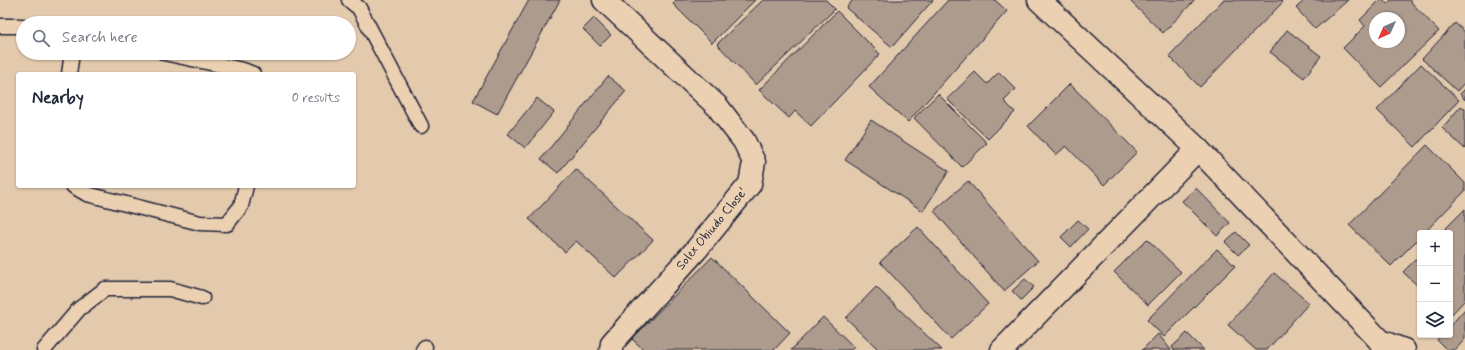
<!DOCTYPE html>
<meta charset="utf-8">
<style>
body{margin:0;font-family:Mynerve,sans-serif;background:#f6f6f7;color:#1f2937}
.controls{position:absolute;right:12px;bottom:12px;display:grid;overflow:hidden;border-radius:4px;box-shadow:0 1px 3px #0004}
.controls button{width:36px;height:36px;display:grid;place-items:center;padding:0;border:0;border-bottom:1px solid #e0e1e3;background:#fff;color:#1f2937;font:20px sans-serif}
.compass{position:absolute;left:1369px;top:12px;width:36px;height:36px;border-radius:50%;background:#fff;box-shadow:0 1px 3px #0004;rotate:225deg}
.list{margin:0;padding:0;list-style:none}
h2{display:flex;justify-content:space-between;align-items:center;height:52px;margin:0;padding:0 16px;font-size:17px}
h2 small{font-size:13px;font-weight:400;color:#747a83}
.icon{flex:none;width:22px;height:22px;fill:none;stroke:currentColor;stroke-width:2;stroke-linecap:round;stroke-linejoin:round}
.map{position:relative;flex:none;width:1465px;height:350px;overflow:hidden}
.search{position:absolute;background:#fff;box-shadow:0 1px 3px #0004;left:16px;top:16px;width:340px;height:44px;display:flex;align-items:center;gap:10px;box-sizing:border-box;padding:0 14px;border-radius:22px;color:#747a83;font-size:15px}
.panel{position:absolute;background:#fff;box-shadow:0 1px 3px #0004;left:16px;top:72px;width:340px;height:116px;border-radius:4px}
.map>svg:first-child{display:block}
</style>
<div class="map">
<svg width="1465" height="350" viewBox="0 0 1465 350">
<rect width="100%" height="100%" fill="#e3caad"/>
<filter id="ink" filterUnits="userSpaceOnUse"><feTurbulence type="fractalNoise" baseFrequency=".025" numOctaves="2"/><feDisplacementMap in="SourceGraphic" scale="8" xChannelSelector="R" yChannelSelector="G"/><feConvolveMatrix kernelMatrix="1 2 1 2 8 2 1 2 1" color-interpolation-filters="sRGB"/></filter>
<g filter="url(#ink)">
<!-- building -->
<path fill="#ad9b8d" stroke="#22223b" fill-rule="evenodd" d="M529 0H560L497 114 473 101Z
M676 0H755L712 43 673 4Z
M763 0H826L835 9 756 85 717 44Z
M853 0H933L892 47 846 8Z
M948 0H995L1007 11 908 122 869 87Z
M1129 0H1195L1163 33Z
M1223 0H1281L1283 2 1200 87 1169 56Z
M1305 0H1348L1315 29 1296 8Z
M1380 0H1384L1387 4 1391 0H1409L1439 31 1381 87 1343 48 1365 26 1360 20ZM1375 18H1399V42H1375Z
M837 11 880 54 811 126 795 111 789 118 759 90Z
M594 18 611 35 600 46 583 29Z
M1455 23 1465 32V82L1457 91 1422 59Z
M1287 30 1321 56 1304 78 1270 52Z
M1421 64 1459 100 1415 147 1377 110Z
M975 72 987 84 999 72 1016 89 1004 101 1015 112 988 139 947 99Z
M608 76 626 91 558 173 541 159Z
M1070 84 1137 152 1104 185 1066 146 1056 155 1028 126Z
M1465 89V100L1460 94Z
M938 94 987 143 962 167 914 118Z
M537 98 554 112 525 148 508 134Z
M1461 106 1465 109V149L1442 128Z
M871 120 949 171 923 211 845 160Z
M1427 145 1465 183V191L1424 233H1420V237L1391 266 1349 225Z
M576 169 653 240 616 278 576 241 565 252 529 219Z
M968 181 1038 261 1004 291 934 211Z
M1196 188 1230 223 1217 236 1182 201Z
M1465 209V300L1450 316V233H1441Z
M1078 220 1088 229 1071 247 1061 237Z
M918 227 988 304 951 339 880 262Z
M1236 232 1249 245 1238 255 1225 242Z
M1147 239 1181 272 1148 305 1114 272Z
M1217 249 1235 266 1164 337 1147 320Z
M1420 255V288L1403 272Z
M712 257 790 333 774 350H644L632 339Z
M1274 273 1309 303 1267 350H1256L1228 325Z
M1025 279 1034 287 1021 300 1012 291Z
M876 287 942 350H879L846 318Z
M1465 309V339L1455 350H1447L1437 340 1441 335H1450V326Z
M823 317 854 347 851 350H791Z
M1187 333 1204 350H1174L1172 347Z
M1158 334 1171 350H1142Z"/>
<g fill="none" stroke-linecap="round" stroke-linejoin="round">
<defs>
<path id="lane" d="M349 0 359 8 421 126
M0 26H23
M164 53 243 70 253 74
M69 74 72 53
M73 186 87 194 200 223 227 224 241 206 246 186
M44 350 79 309 105 289H170L202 298
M423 350 425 347"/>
<path id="street" d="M604 0 717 106 744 141 754 162 750 184 696 250 612 343 611 350
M1039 0 1198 149 1380 341
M1002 350 1198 149
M1383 350 1380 341 1404 350"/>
</defs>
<!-- lane casing -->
<use href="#lane" stroke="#22223b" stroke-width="17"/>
<!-- street casing -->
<use href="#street" stroke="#22223b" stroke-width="25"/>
<!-- lane -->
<use href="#lane" stroke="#ebd1b2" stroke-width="14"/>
<!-- street -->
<use href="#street" stroke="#ebd1b2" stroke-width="22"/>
</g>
</g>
<g text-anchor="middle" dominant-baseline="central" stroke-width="3" stroke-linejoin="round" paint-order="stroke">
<!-- street labels -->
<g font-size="13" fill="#22223b" stroke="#ebd1b2">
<text transform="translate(712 229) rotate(-50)">Solex Obiudo Close'</text>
</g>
</g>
</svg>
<div class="controls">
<button>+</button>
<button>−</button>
<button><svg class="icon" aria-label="layers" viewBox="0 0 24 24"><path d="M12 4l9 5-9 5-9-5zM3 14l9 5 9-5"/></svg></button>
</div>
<svg class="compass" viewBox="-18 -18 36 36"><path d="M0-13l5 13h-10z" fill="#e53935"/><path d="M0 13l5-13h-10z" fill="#747a83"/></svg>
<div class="search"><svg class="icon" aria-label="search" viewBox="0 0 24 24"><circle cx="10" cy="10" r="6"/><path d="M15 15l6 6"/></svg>Search here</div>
<section class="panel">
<h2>Nearby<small>0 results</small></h2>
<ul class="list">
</ul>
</section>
</div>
